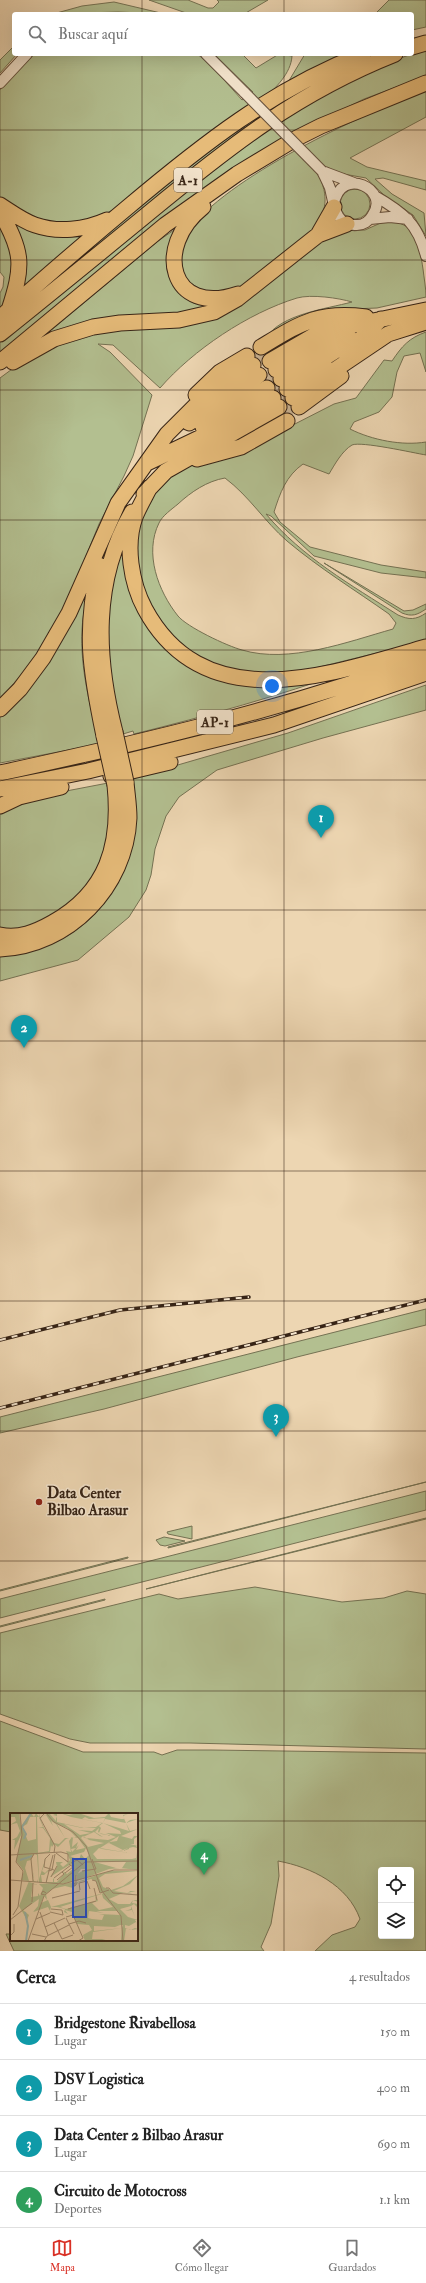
<!DOCTYPE html>
<html lang="es">
<meta charset="utf-8">
<style>
body{margin:0;font-family:"IM FELL Double Pica",serif;background:#f2f2f2;color:#222}
.controls{position:absolute;right:12px;bottom:12px;display:grid;overflow:hidden;border-radius:4px;box-shadow:0 4px 16px #0002}
.controls button{width:36px;height:36px;display:grid;place-items:center;padding:0;border:0;border-bottom:1px solid #e0e0e0;background:#fff;color:#222;font:20px sans-serif}
.you{position:absolute;left:272px;top:686px;width:14px;height:14px;margin:-10px;border:3px solid #fff;border-radius:50%;background:#1a73e8;box-shadow:0 0 0 6px #1a73e833}
.badge{display:grid;place-items:center;width:26px;height:26px;border-radius:50%;background:#d93025;color:#fff;font-size:13px;font-weight:700}
.pin{position:absolute;translate:-50% -33px;filter:drop-shadow(0 1px 2px #0008)}
.pin::after{content:'';position:absolute;top:21px;width:14px;height:12px;background:inherit;clip-path:polygon(0 0,100% 0,50% 100%)}
.list{margin:0;padding:0;list-style:none}
h2{display:flex;justify-content:space-between;align-items:center;height:52px;margin:0;padding:0 16px;font-size:17px}
h2 small{font-size:13px;font-weight:400;color:#767676}
.list li{display:grid;grid-template-columns:26px 1fr auto;gap:12px;align-items:center;box-sizing:border-box;height:56px;padding:0 16px;border-top:1px solid #e0e0e0}
.list b{display:block;font-size:15px;white-space:nowrap}
.list p{margin:0;font-size:13px;white-space:nowrap;color:#767676}
.list em{font-size:13px;font-style:normal;color:#767676}
.icon{flex:none;width:22px;height:22px;fill:none;stroke:currentColor;stroke-width:2;stroke-linecap:round;stroke-linejoin:round}
.map{position:relative;flex:none;width:426px;height:1951px;overflow:hidden}
.search{position:absolute;background:#fff;box-shadow:0 4px 16px #0002;left:12px;right:12px;top:12px;height:44px;display:flex;align-items:center;gap:10px;box-sizing:border-box;padding:0 14px;border-radius:4px;color:#767676;font-size:15px}
.sheet{height:276px;background:#fff}
nav{display:flex;justify-content:space-around;align-items:center;box-sizing:border-box;height:56px;border-top:1px solid #e0e0e0;background:#fff;font-size:11px;color:#767676}
nav a{display:grid;justify-items:center;gap:2px}
nav .on{color:#d93025}
.map>svg:first-child{display:block}
</style>
<div class="map">
<svg width="426" height="1951" viewBox="0 0 426 1951">
<rect width="100%" height="100%" fill="#edd6b2"/>
<filter id="stains"><feTurbulence type="fractalNoise" baseFrequency=".005" numOctaves="4"/><feColorMatrix values="0 0 0 0 .2 0 0 0 0 .09 0 0 0 0 .02 0 0 0 .5 -.17"/></filter>
<radialGradient id="worn" r=".72"><stop offset=".6" stop-color="#630" stop-opacity="0"/><stop offset="1" stop-color="#630" stop-opacity=".3"/></radialGradient>
<!-- green -->
<path fill="#b3bf90" stroke="#757253" fill-rule="evenodd" d="M149 0H188L208 8H213L219 2 217 0H268L244 14H189Z
M389 0H426V27L412 30V14H375Z
M114 2 165 14 118 12 53 14 82 6Z
M14 46V54H17L0 73V60Z
M426 49V76L364 99 315 123 0 355V341L145 222 291 111 378 66Z
M35 54H197L209 63 242 100 253 92 214 54H242L256 68 279 54 292 56C291 73 276 88 263 99L122 205C71 234 47 229 0 198V90L22 65Z
M305 54H351L287 84Z
M305 88 241 130 35 296 85 246 239 122Z
M426 91V117L350 158 367 167 426 181V190L383 178 375 179 392 194 424 213 426 236 413 215 385 196 366 178 338 173 327 167 318 174C341 218 303 240 272 263 261 271 250 283 238 289 230 293 214 292 205 293L184 278C183 268 179 255 180 245 181 241 186 235 188 232 223 179 365 112 426 91Z
M340 204a15 15 0 1 1 30 0a15 15 0 1 1-30 0Z
M10 215 91 229 19 297Z
M0 220 15 251 10 292 0 310V293L3 287 4 277 0 272Z
M385 221C416 221 419 243 423 269 424 278 426 288 426 297L377 308 352 309 266 338C281 314 326 309 352 302 339 298 311 294 297 298 248 313 193 350 160 388L113 345 98 344 110 352 152 395 133 456 124 476 99 524 72 591 52 630 28 667 0 699V378L27 358 90 331 209 318 315 243 339 231 365 230Z
M177 228 174 276 215 303 203 313 43 337 158 241Z
M426 332V372L420 353 404 356 397 372 392 397 379 412 354 422 350 429C372 440 402 446 426 442V455C414 453 361 441 352 445 342 451 335 464 329 474L303 464C286 476 280 493 274 512L280 522 310 547 381 565 426 572V578L381 573 314 556 271 516 266 514C302 557 351 585 398 615 409 620 416 620 426 613V641L307 670 274 675 223 669 185 649 153 613 137 571V527L149 500 168 478 188 466 247 452 289 427 334 404 356 398 384 360 392 361C402 346 409 338 426 332ZM225 478C250 497 264 521 287 541 319 568 355 590 389 614L396 623 393 629C347 642 289 664 242 650 227 646 187 627 178 616 158 591 144 553 159 523 162 516 172 509 178 504 191 492 207 481 225 478Z
M125 545 151 627 231 681 349 671C278 696 207 716 134 734L133 731 123 734C109 680 101 625 113 570 115 562 121 553 125 545Z
M324 563 404 611 413 610 426 604V609C417 615 412 617 402 613Z
M92 575C88 593 83 611 82 629 80 668 90 707 100 744L0 763V714Z
M426 685V710L323 738 217 770 179 797 166 816 155 849 151 875 146 890 129 917 78 960 0 981V956C19 953 38 950 56 942 120 911 141 844 133 778L288 733Z
M108 783C115 839 99 894 44 919 37 922 29 928 21 929 15 930 7 929 0 929V811L61 792Z
M426 1309V1325L297 1357 104 1409 0 1433V1417Z
M426 1482 168 1548V1547Z
M426 1491V1510L0 1618V1599Z
M426 1518V1519L146 1589Z
M192 1526V1539L168 1534 167 1532Z
M164 1537 185 1541 165 1546 160 1545 156 1540Z
M128 1557V1558L0 1591V1590Z
M255 1587 342 1602 384 1598 407 1591 426 1594V1749L190 1743H90L70 1739 0 1714V1633L159 1594 178 1599Z
M105 1599V1600L0 1627V1626Z
M0 1721 83 1752H154L162 1755 177 1750H211L426 1753V1951H315L332 1935 355 1927 360 1919C348 1885 311 1867 278 1861L279 1876 271 1924 261 1947 264 1951H14L6 1934H11V1940H137V1814H11V1832L0 1830ZM381 1870H411V1936H381Z"/>
<g fill="none" stroke-linecap="round" stroke-linejoin="round">
<!-- highway-tunnel -->
<path stroke="#c9b293" stroke-width="15" stroke-dasharray="15 8" stroke-linecap="butt" d="M250 360 264 351
M264 383 279 375
M270 393 284 384
M276 402 290 393
M282 412 296 402"/>
<defs>
<path id="minor" d="M206 54 245 93
M0 83 27 54
M322 171C325 177 328 183 330 188 334 204 335 227 357 225 363 225 369 221 372 216 392 189 340 165 334 204
M322 171 354 183
M375 196C403 212 418 224 426 256
M370 219 390 217 408 219"/>
<path id="highway" d="M412 47 426 43
M0 205C11 212 23 221 35 225 58 233 85 230 107 220
M203 207C153 247 170 317 238 294
M0 212C24 252 23 267 9 310
M318 235 334 207
M0 318C41 280 85 243 128 207 203 144 271 90 363 54
M0 334C50 294 100 253 150 212 230 146 297 93 395 54
M261 347C301 323 318 311 366 317
M344 351 363 337 381 319
M270 361 320 332 426 310
M0 362 165 225 237 174 295 139 321 126 426 83
M13 362 54 339 93 327 120 323 179 320 214 312 237 299 318 235 347 224
M312 366 351 341
M276 370 310 348 348 332
M281 379 318 356
M287 389 324 364
M196 395 220 372 247 356
M293 398 388 334 426 322
M299 407 341 376
M189 423 259 375
M203 427 267 388
M197 459 241 447 287 421
M147 463 241 418 273 398
M150 487C145 497 139 507 135 517 125 545 131 583 145 609 205 720 331 674 426 647
M144 494 166 471 279 407
M99 565C84 632 90 669 104 736
M0 709 20 689 43 658 69 613 118 503 167 434 199 402 253 365
M115 732C96 658 92 581 132 512
M0 773C144 742 287 708 426 658
M111 776 170 762
M0 789 88 771 274 725 426 673
M0 806 19 797 61 787
M0 935C19 939 36 932 52 923 108 892 121 844 115 785
M0 949C69 946 126 887 129 818 129 806 127 794 126 782"/>
</defs>
<!-- minor casing -->
<use href="#minor" stroke="#64503d" stroke-width="12"/>
<!-- highway casing -->
<use href="#highway" stroke="#372416" stroke-width="17"/>
<!-- minor -->
<use href="#minor" stroke="#f3e4cd" stroke-width="10"/>
<!-- highway -->
<use href="#highway" stroke="#e6bb79" stroke-width="15"/>
<defs>
<path id="rail" d="M0 1340 120 1310 249 1297
M0 1408 426 1300"/>
</defs>
<!-- rail casing -->
<use href="#rail" stroke="#372416" stroke-width="3.5"/>
<!-- rail -->
<use href="#rail" stroke="#f3e4cd" stroke-width="2" stroke-dasharray="6" stroke-linecap="butt"/>
<defs>
<path id="minor-bridge" d="M245 93 322 171"/>
<path id="highway-bridge" d="M115 732 126 782
M104 736 115 785"/>
</defs>
<!-- minor-bridge casing -->
<use href="#minor-bridge" stroke="#64503d" stroke-width="12" stroke-linecap="butt"/>
<!-- highway-bridge casing -->
<use href="#highway-bridge" stroke="#372416" stroke-width="17" stroke-linecap="butt"/>
<!-- minor-bridge -->
<use href="#minor-bridge" stroke="#f3e4cd" stroke-width="10"/>
<!-- highway-bridge -->
<use href="#highway-bridge" stroke="#e6bb79" stroke-width="15"/>
</g>
<!-- grid -->
<path fill="none" stroke="#372416" stroke-width="1" stroke-opacity="0.55" d="M142 0V14M284 0V14M142 54V1951M284 54V1951M0 130H426M0 260H426M0 390H426M0 520H426M0 650H426M0 780H426M0 910H426M0 1041H426M0 1171H426M0 1301H426M0 1431H426M0 1561H426M0 1691H426M0 1821H11M137 1821H426"/>
<!-- markers -->
<circle fill="#8f2418" stroke="#f3e4cd" stroke-width="1.5" cx="39" cy="1502" r="4"/>
<g text-anchor="middle" dominant-baseline="central" stroke-width="3" stroke-linejoin="round" paint-order="stroke">
<!-- shield labels -->
<g fill="#f3e4cd" stroke="#6f5e4d" stroke-width="1">
<rect x="174" y="168" width="28" height="24" rx="3"/>
<rect x="197" y="710" width="36" height="24" rx="3"/>
</g>
<g font-size="14" font-weight="bold" fill="#372416">
<text x="188" y="180">A-1</text>
<text x="215" y="722">AP-1</text>
</g>
<!-- poi labels -->
<g font-size="15" font-weight="bold" fill="#372416" stroke="#f3e4cd" text-anchor="start">
<text x="47" y="1493">Data Center<tspan x="47" dy="17">Bilbao Arasur</tspan></text>
</g>
</g>
<!-- overview -->
<g transform="translate(10 1813)">
<rect width="128" height="128" fill="#edd6b2"/>
<path d="M1 0H9L11 13 21 0 24 4 26 0 29 4V0L30 5 39 0 46 8V6L47 3 43 2 47 0V3H52H47V9L74 15 86 14 92 10 61 4 60 10 61 4 50 0 59 2 68 0 84 5 95 4 99 0 101 4 111 6H114L113 2 118 1 113 3 116 10 120 7 128 6 116 10 120 18 128 16 111 23 122 26 124 23H128L124 26V31H128H120L128 33H122H126L128 35 123 34 119 35V36L113 38H112L106 36 113 38 118 35 113 37 99 30 96 32 100 29 107 28 109 23 90 35 119 40 92 36 88 41 92 36 89 35 83 41 87 46H122L126 45V39L128 57 110 55 99 56 67 68V61L76 56H71L66 63V68L45 72 66 69 64 74 67 69 99 58H128L95 61 89 65 93 74 101 77 113 73 128 62 120 71 104 78 117 80 119 79 120 78H126L117 80 128 82 113 80 99 86 108 91H120L123 87H128V89L123 87 122 90 128 91V95L124 91 121 93 125 104 122 97 115 98 121 96V93L110 96 118 104 128 107H125L128 112 126 109 119 113 115 112V115L121 117 125 115 128 116 120 117 116 115 114 128 111 127 112 115 83 119 82 126H92L99 128H75L73 122 82 117 79 112 67 111 62 99 55 97 58 101 54 99 55 96 47 94H41L40 98 38 94 23 99 28 93 29 86 13 97 19 102 17 107 9 93 19 68 11 67 14 58 6 48 12 20 4 37 5 27H2L7 24 10 18 7 10 3 11 0 12 6 8 5 4H0ZM36 2 43 13 41 8 46 11 55 25 49 31 44 30 34 15 30 5ZM20 4H26V26L18 28 12 14 17 11ZM27 4H29L33 14 28 15H33L40 25 39 38 28 40ZM75 4 79 6 95 5 93 10 72 6ZM95 6 116 10 119 18 96 11 93 10ZM93 10 110 18 111 21 96 20 106 24 98 27 76 25 80 27 73 24 84 19 90 23 93 24 85 19 89 15 88 19 91 21 103 23 89 20 91 15 89 13ZM47 11 57 15 66 24 55 25ZM54 11 72 15H86L82 18 68 17 81 20 70 22ZM73 23 79 27 94 30 78 34 71 25ZM62 24 59 28 61 39 56 38 60 47 58 49 52 44 58 50 53 54 50 51 53 49H46L47 54 40 64 61 51 63 56 57 61 53 58 54 61 47 69H44V66L43 65V69H37V63L36 70 32 69 31 62H34L38 58 37 62 39 56 35 60 32 58 34 53 36 44 29 66 28 41 40 39 41 32 42 34 44 31 48 34 56 26ZM63 24 68 25 75 35 66 37 69 32 62 39 61 36 66 35 68 29 62 34ZM76 35 79 42 75 46 71 41 69 47 60 43 74 39ZM24 41 27 42 29 70 45 71H29L33 75 30 83 28 80V83L21 84 23 71 28 72 19 69H28V66L27 69 24 68 21 46ZM21 47 24 65 23 68H19L15 55 17 48ZM85 49H116L112 55H106ZM81 66 86 68 90 79 94 80 41 94 38 87 31 90 34 83 37 87 36 81 42 76 55 73 63 75 69 69ZM92 81 93 85 103 94 89 97 82 90 88 88 85 83ZM85 83 86 88 56 96 50 94ZM79 98 94 100 86 98H108L110 102 89 101 94 102 92 107 82 106 78 105ZM110 112H113L112 115 84 118V113L105 114Z" fill="#b3bf90" fill-rule="evenodd"/>
<path fill="none" stroke="#9ab8b1" stroke-width="2" d="M14 26 16 21 12 14 21 0M10 47 22 43M15 99 18 113 16 128"/>
<path fill="none" stroke="#a48f74" stroke-width="1" d="M35 0 30 5 45 33 44 40M36 0 44 9 63 19 76 33 92 78 111 103 113 128M46 40 58 49M40 41 35 46 34 54 44 57M0 42 51 39 58 41V49M61 50 67 47 73 52M38 58 42 57 45 41M72 58 86 56 82 46M55 60 63 54 59 51M41 64 47 53M44 65 61 52M0 67 53 71 104 57H128M47 67 54 61 52 59M82 67 86 68 90 80 99 77M23 68 21 46 24 41M36 70 43 42M65 70 62 74 66 72V62M84 75 87 87M96 75H99L103 80 128 82M70 77 69 70 77 68 80 76M36 80 33 78 31 81 35 82 75 49 128 48M42 85 70 78M22 89 23 70M41 96 52 97 53 102M58 96 86 88M30 99 38 122M40 99 53 102M3 102 8 94 13 58 6 49 12 22 10 0M56 104 63 102 73 125 68 128M56 105 64 121M26 106 40 100M0 107 22 90M44 110 52 126 63 122M59 111 69 108 76 110M35 114 55 105M22 121 36 124M1 122 4 119V111M18 128 34 83M34 128 37 123 59 112"/>
<path fill="#1d4ed8" fill-opacity="0.15" stroke="#1d4ed8" stroke-width="2" d="M63 46H76V104H63Z"/>
<rect width="128" height="128" fill="none" stroke="#372416" stroke-width="2"/>
</g>
<rect width="100%" height="100%" filter="url(#stains)"/>
<rect width="100%" height="100%" fill="url(#worn)"/>
</svg>
<div class="controls">
<button><svg class="icon" aria-label="locate" viewBox="0 0 24 24"><circle cx="12" cy="12" r="6"/><path d="M12 2v4M12 18v4M2 12h4M18 12h4"/></svg></button>
<button><svg class="icon" aria-label="layers" viewBox="0 0 24 24"><path d="M12 4l9 5-9 5-9-5zM3 14l9 5 9-5"/></svg></button>
</div>
<div class="you"></div>
<div class="pin badge" style="left:321px;top:838px;background:#0f9aa8">1</div>
<div class="pin badge" style="left:24px;top:1048px;background:#0f9aa8">2</div>
<div class="pin badge" style="left:276px;top:1437px;background:#0f9aa8">3</div>
<div class="pin badge" style="left:204px;top:1875px;background:#2e9e5b">4</div>
<div class="search"><svg class="icon" aria-label="search" viewBox="0 0 24 24"><circle cx="10" cy="10" r="6"/><path d="M15 15l6 6"/></svg>Buscar aquí</div>
</div>
<section class="sheet">
<h2>Cerca<small>4 resultados</small></h2>
<ul class="list">
<li><span class="badge" style="background:#0f9aa8">1</span><div><b>Bridgestone Rivabellosa</b><p>Lugar</p></div><em>150 m</em></li>
<li><span class="badge" style="background:#0f9aa8">2</span><div><b>DSV Logistica</b><p>Lugar</p></div><em>400 m</em></li>
<li><span class="badge" style="background:#0f9aa8">3</span><div><b>Data Center 2 Bilbao Arasur</b><p>Lugar</p></div><em>690 m</em></li>
<li><span class="badge" style="background:#2e9e5b">4</span><div><b>Circuito de Motocross</b><p>Deportes</p></div><em>1.1 km</em></li>
</ul>
</section>
<nav>
<a class="on"><svg class="icon" aria-label="map" viewBox="0 0 24 24"><path d="M3 6l6-2 6 2 6-2v14l-6 2-6-2-6 2zM9 4v14M15 6v14"/></svg>Mapa</a>
<a><svg class="icon" aria-label="directions" viewBox="0 0 24 24"><path d="M12 3l9 9-9 9-9-9zM9 14v-3h6M13 9l2 2-2 2"/></svg>Cómo llegar</a>
<a><svg class="icon" aria-label="saved" viewBox="0 0 24 24"><path d="M7 4h10v16l-5-4-5 4z"/></svg>Guardados</a>
</nav>
